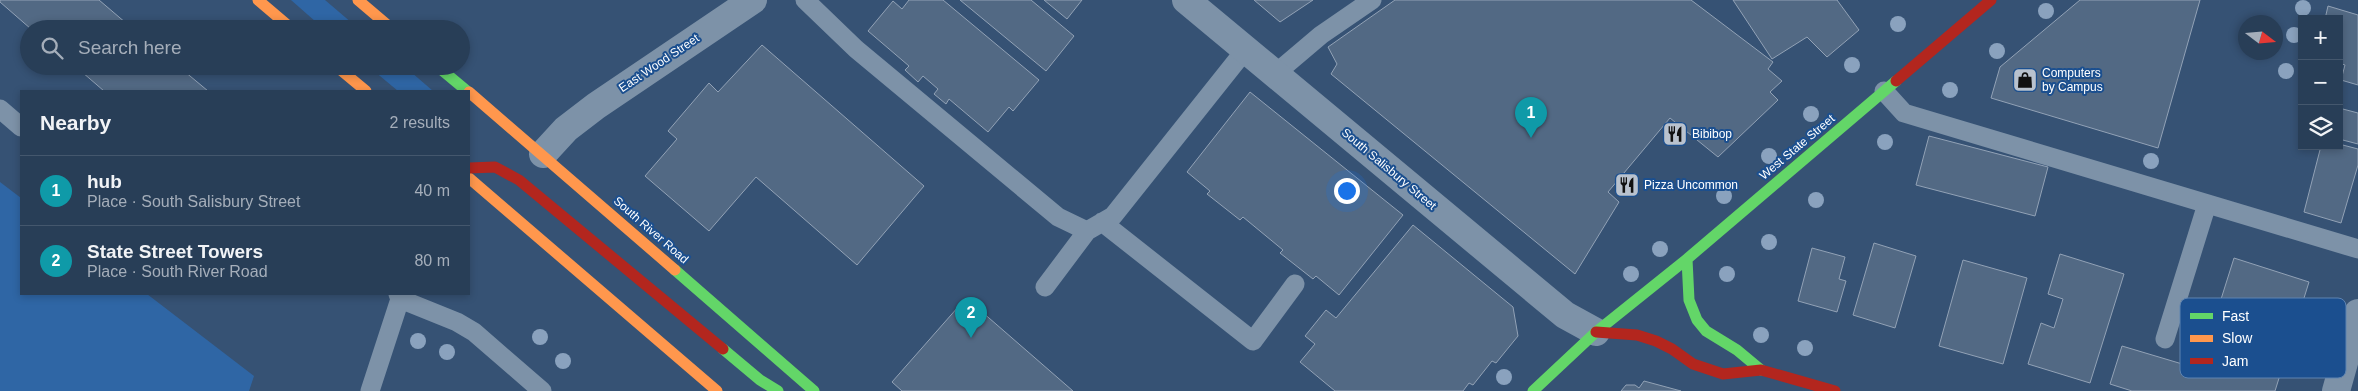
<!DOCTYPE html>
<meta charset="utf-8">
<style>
body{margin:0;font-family:Arial,sans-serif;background:#344961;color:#f1f3f6}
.controls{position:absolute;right:15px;top:15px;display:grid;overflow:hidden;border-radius:0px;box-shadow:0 2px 8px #0003}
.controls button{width:45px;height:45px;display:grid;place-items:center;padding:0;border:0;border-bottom:1px solid #44576d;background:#283e57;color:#f1f3f6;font:25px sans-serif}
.compass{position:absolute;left:2238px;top:15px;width:45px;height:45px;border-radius:50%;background:#283e57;box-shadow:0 2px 8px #0003;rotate:106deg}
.you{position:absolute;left:1346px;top:190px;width:18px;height:18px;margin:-12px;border:4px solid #fff;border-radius:50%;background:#1a73e8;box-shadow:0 0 0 8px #1a73e833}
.badge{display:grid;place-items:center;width:32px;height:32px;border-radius:50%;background:#b9c2ce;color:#fff;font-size:16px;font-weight:700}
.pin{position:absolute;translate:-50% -41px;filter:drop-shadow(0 1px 2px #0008)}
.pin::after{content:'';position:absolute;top:26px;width:18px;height:15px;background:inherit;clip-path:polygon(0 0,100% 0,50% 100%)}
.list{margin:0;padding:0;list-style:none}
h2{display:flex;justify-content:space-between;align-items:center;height:65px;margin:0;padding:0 20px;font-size:21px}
h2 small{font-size:16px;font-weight:400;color:#a5aeba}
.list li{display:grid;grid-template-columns:32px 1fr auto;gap:15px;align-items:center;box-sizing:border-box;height:70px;padding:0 20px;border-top:1px solid #44576d}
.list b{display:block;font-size:19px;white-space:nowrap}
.list p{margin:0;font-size:16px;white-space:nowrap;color:#a5aeba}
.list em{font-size:16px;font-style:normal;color:#a5aeba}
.icon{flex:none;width:28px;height:28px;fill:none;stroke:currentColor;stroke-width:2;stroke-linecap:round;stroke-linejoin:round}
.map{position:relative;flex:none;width:2358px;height:391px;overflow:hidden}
.search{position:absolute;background:#283e57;box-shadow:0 2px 8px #0003;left:20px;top:20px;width:450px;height:55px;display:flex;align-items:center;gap:12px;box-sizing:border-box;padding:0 18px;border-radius:28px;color:#a5aeba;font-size:19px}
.panel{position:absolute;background:#283e57;box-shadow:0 2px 8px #0003;left:20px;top:90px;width:450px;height:205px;border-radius:0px}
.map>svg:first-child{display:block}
</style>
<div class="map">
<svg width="2358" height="391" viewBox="0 0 2358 391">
<rect width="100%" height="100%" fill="#365274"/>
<!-- green -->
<path fill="#2f66a5" d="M291 0H325L359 29H324Z
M368 66H404L433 91H398Z
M0 182 21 198V294H147L254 376 249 391H0Z"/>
<!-- building -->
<path fill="#526984" stroke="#92a2b6" d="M0 0H99L133 29H31L0 2Z
M909 0H943L1039 80 1013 111 1009 107 988 132 949 99 946 104 934 94 938 89 923 76 918 82 905 70 909 66 868 31 893 1 902 9Z
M960 0H1031L1074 36 1046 71Z
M1044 0H1082L1067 19Z
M1254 0H1313L1280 22Z
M1395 0H1691L1773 62 1768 69 1782 81 1770 92 1778 100 1718 157 1670 118 1608 192 1619 202 1575 274 1331 74 1337 64 1328 47Z
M1733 0H1837L1859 30 1827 57 1807 37 1772 59Z
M2080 0H2200L2158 148 1991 98 2000 67Z
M2328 6 2358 15V85L2341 80 2345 65 2339 63V19H2325Z
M762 45 924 186 857 265 756 177 709 231 645 176 677 139 668 131 709 83 718 92Z
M75 66H178L208 91H104Z
M1250 92 1403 215 1339 295 1316 276 1313 279 1280 253 1283 250 1243 217 1240 220 1207 194 1210 191 1187 172Z
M2339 108 2358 113V144L2339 139Z
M1929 136 2048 167 2035 216 1916 185Z
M2339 144 2358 149V165L2341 223 2304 212 2321 146H2339Z
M1413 225 1513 307 1518 336 1496 363 1492 361 1473 385 1469 383 1463 391H1335L1300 362 1315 344 1305 336 1326 310 1336 318Z
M1874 243 1916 256 1895 328 1853 315Z
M1812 248 1845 257 1839 279 1846 281 1837 312 1798 301Z
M2060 254 2124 274 2090 383 2028 364 2041 323 2054 328 2063 299 2048 294Z
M2234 258 2309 282 2275 391H2132L2110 384 2122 346 2199 369Z
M1963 260 2027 278 2003 364 1939 346Z
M966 298 1073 391H902L892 382Z
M1644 381 1681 391H1621L1626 385H1635L1639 388Z"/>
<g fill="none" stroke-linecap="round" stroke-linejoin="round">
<!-- lane -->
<path stroke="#7d92a8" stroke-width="19" d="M805 0 856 49 1058 217 1087 231 1113 216 1246 49
M1275 74 1321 35 1372 0
M1884 91 1904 113 2358 249
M0 109 21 127
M1102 222 1253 341 1295 284
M1045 287 1087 231
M400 299 457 322 474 332 542 391
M2165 339 2207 204
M370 391 400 299 398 294"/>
<!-- street -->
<path stroke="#7d92a8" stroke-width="28" d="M1186 0 1565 315 1596 332
M543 154 566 129 596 106 753 0
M2336 391 2358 313"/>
<!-- fast -->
<path stroke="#63d668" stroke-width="11" d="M437 66 467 91
M1687 259 1689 300 1697 320 1706 331 1737 350 1761 370
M675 270 814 391
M723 349 760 380 778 391
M1533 391 1596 332 1687 259 1896 81"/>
<!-- slow -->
<path stroke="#ff974d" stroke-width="11" d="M258 0 292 29
M358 0 392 29
M336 66 366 91
M469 92 675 270
M469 178 717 391"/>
<!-- jam -->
<path stroke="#b3261e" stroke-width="11" d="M1896 81 1991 0
M469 168 495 167 519 180 723 349
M1596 332 1637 335 1656 341 1672 349 1693 364 1723 374 1761 370 1835 391"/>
</g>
<!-- trees -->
<g fill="#8aa2be">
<circle cx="2303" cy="8" r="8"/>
<circle cx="2046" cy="11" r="8"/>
<circle cx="1898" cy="24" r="8"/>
<circle cx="2294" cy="35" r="8"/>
<circle cx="1997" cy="51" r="8"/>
<circle cx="1852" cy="65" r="8"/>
<circle cx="2286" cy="71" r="8"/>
<circle cx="1950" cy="90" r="8"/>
<circle cx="1811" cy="114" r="8"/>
<circle cx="1885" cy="142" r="8"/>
<circle cx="1769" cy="156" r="8"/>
<circle cx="2151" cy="161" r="8"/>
<circle cx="1724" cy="196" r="8"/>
<circle cx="1816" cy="200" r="8"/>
<circle cx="1769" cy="242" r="8"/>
<circle cx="1660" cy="249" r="8"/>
<circle cx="1631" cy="274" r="8"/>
<circle cx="1727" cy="274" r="8"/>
<circle cx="1761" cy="335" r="8"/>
<circle cx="540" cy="337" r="8"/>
<circle cx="418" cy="341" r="8"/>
<circle cx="1805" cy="348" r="8"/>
<circle cx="447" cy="352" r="8"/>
<circle cx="563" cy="361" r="8"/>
<circle cx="1504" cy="377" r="8"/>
</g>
<!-- icons -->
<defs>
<symbol id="shop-square" viewBox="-11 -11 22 22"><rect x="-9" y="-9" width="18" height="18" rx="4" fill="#b9c2ce" stroke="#1b4f8f"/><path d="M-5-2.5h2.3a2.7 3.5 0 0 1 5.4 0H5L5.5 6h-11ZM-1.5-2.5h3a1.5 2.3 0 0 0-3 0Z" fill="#111"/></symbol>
<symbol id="restaurant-square" viewBox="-11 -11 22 22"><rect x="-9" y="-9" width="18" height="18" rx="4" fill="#b9c2ce" stroke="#1b4f8f"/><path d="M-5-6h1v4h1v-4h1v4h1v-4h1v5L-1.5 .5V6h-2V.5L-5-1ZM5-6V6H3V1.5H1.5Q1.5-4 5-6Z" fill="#111"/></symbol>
</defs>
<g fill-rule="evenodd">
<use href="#shop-square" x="2011" y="66" width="28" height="28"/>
<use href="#restaurant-square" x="1661" y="120" width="28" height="28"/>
<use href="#restaurant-square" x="1613" y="171" width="28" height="28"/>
</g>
<g text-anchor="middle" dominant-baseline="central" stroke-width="4" stroke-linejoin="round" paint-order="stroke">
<!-- street labels -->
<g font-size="12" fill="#fff" stroke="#1b4f8f">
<text transform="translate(659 63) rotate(-34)">East Wood Street</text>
<text transform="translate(1797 147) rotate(-40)">West State Street</text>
<text transform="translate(1389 169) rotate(40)">South Salisbury Street</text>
<text transform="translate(651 230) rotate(41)">South River Road</text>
</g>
<!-- poi labels -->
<g font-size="12" fill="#fff" stroke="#1b4f8f" text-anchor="start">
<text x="2042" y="73">Computers<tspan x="2042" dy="14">by Campus</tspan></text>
<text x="1692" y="134">Bibibop</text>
<text x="1644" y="185">Pizza Uncommon</text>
</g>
</g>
<!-- legend -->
<rect x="2180" y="298" width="166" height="80" rx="8" fill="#1b4f8f" stroke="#5f84b1" stroke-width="1"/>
<rect x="2190" y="313" width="23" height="6" fill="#63d668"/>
<rect x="2190" y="335" width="23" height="7" fill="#ff974d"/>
<rect x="2190" y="358" width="23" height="6" fill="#b3261e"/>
<g font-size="14" fill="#fff">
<text x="2222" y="321">Fast</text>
<text x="2222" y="343">Slow</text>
<text x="2222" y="366">Jam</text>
</g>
</svg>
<div class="controls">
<button>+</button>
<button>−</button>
<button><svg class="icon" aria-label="layers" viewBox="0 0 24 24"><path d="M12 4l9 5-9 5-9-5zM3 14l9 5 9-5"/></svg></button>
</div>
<svg class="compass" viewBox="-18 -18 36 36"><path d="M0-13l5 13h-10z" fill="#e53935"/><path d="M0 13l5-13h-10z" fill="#a5aeba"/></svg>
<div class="you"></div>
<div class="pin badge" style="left:1531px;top:138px;background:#0f9aa8">1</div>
<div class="pin badge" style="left:971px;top:338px;background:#0f9aa8">2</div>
<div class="search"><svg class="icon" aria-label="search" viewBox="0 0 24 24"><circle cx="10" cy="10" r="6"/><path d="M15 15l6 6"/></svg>Search here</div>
<section class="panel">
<h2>Nearby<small>2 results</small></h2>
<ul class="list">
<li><span class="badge" style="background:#0f9aa8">1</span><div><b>hub</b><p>Place · South Salisbury Street</p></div><em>40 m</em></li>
<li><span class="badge" style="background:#0f9aa8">2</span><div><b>State Street Towers</b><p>Place · South River Road</p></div><em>80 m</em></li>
</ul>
</section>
</div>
